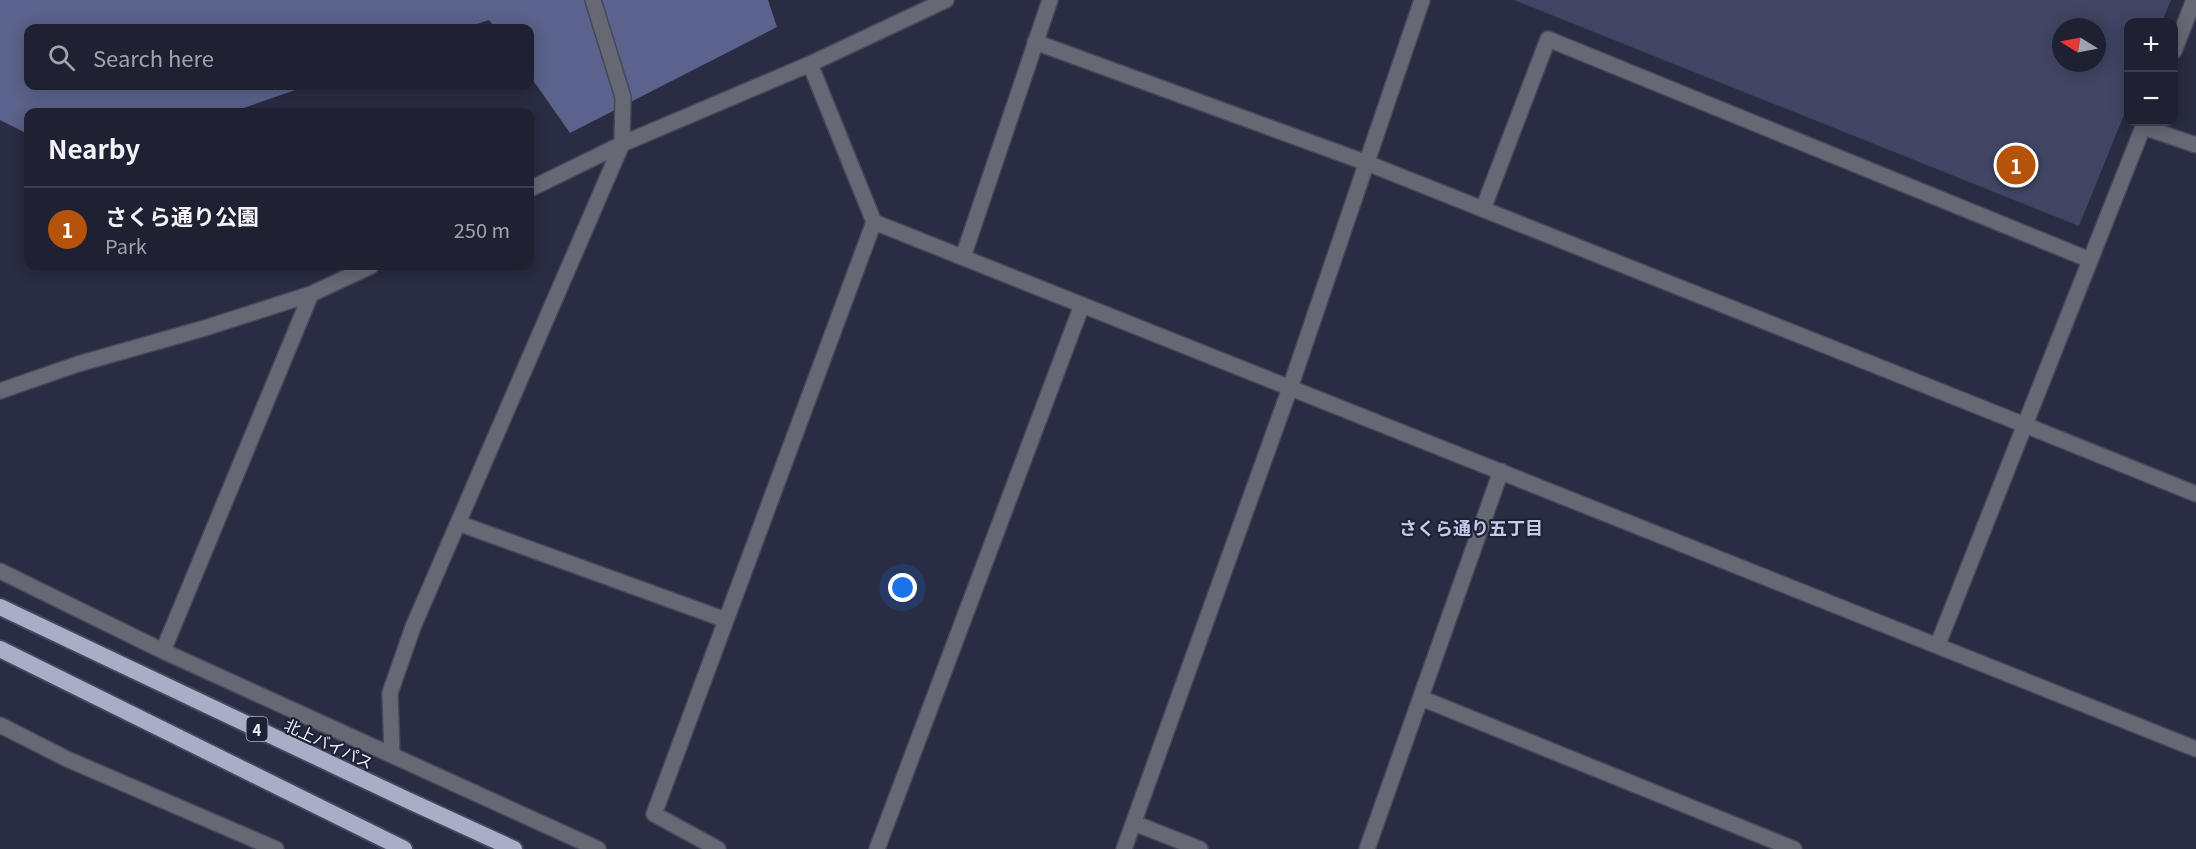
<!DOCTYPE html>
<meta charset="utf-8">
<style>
body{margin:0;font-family:Georgia,"Noto Sans JP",serif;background:#27293a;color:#f1f3f6}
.controls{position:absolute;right:18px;top:18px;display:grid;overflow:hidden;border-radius:12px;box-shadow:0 3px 15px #0003}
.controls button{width:54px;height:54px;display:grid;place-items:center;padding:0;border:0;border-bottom:2px solid #3c3e4d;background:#1f2132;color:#f1f3f6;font:30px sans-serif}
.compass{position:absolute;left:2052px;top:18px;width:54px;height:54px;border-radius:50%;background:#1f2132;box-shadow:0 3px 15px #0003;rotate:280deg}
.you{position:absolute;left:903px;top:588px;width:21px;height:21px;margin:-15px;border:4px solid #fff;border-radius:50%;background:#1a73e8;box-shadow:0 0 0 9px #1a73e833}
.badge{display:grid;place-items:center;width:39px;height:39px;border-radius:50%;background:#b45309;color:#fff;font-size:20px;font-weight:700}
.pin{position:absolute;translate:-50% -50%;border:3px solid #fff;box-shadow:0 2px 6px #0006}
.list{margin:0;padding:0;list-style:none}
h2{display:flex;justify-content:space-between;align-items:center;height:78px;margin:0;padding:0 24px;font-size:26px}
h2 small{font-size:20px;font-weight:400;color:#a1a3ac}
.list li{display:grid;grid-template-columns:39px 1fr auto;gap:18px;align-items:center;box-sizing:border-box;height:84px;padding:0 24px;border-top:2px solid #3c3e4d}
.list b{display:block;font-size:22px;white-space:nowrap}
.list p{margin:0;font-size:20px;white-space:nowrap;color:#a1a3ac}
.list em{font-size:20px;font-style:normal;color:#a1a3ac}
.icon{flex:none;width:33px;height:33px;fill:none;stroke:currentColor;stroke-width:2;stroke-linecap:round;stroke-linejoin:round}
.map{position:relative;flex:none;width:2196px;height:849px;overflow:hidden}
.search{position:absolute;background:#1f2132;box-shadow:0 3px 15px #0003;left:24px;top:24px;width:510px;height:66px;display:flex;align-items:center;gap:15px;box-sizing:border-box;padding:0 21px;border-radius:12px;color:#a1a3ac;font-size:22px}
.panel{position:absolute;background:#1f2132;box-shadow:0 3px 15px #0003;left:24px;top:108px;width:510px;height:162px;border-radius:12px}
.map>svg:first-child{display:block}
</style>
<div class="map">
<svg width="2196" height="849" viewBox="0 0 2196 849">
<rect width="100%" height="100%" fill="#292c42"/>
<!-- green -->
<path fill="#404563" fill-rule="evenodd" d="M1514 0H2171L2162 22H2128V105L2079 226ZM2061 27H2097V63H2061Z"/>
<!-- forest -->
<path fill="#5b628b" d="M0 0H768L777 27 570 133 530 76V28H495L489 20 465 28H28V86H307L232 112H28V134L0 120Z"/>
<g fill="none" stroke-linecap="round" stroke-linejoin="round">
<defs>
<path id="service" d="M1035 42 1367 163 2025 425
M2174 51 2194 0
M1938 644 2145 122"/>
<path id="minor" d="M810 64 874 222C1315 398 1757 570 2196 749
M2143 127 2196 145
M530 189 622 144 810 64 946 0
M1483 209 1548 39 2090 260
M963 257 1050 0
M0 391 78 364 205 328 311 294 371 266
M2025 425 2196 494
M458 523 726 620
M0 571 163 651 598 849
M163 651 311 294
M1421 698 1794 849
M0 725 67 759 276 849
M392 755 390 693 413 627 622 144 623 97 593 0
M1134 823 1200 849
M718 849 654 814 874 222
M877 849 1082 305
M1124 849 1290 388 1422 0
M1367 849 1501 471"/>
<path id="trunk" d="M0 607 403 798 514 849
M0 649 404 849"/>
</defs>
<!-- service casing -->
<use href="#service" stroke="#45485c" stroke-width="18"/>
<!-- minor casing -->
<use href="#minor" stroke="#45485c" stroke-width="18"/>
<!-- trunk casing -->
<use href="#trunk" stroke="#45485c" stroke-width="20"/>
<!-- service -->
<use href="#service" stroke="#666974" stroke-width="15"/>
<!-- minor -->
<use href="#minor" stroke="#666974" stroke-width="15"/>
<!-- trunk -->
<use href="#trunk" stroke="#a9aec7" stroke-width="16"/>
</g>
<g text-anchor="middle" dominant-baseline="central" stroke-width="4.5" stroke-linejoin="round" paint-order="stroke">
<!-- shield labels -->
<rect fill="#1f2237" stroke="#b0b3c3" stroke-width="1.5" x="246.5" y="717" width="21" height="24" rx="4.5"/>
<g font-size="15" font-weight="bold" fill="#eef1ff">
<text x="257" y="729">4</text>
</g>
<!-- street labels -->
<g font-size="16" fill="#eef1ff" stroke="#1f2237">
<text transform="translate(329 743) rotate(25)">北上バイパス</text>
</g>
<!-- neighbourhood labels -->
<g font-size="18" font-weight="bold" fill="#c5cbe7" stroke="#1f2237">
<text x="1471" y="527">さくら通り五丁目</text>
</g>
</g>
</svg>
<div class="controls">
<button>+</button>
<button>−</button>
</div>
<svg class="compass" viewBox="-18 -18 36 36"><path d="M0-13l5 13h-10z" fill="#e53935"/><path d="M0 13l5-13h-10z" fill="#a1a3ac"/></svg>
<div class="you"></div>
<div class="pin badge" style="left:2016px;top:165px">1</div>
<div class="search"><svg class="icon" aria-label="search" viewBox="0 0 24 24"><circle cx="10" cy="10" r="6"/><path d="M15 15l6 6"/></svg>Search here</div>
<section class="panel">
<h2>Nearby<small></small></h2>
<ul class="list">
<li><span class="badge">1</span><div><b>さくら通り公園</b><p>Park</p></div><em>250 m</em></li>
</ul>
</section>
</div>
